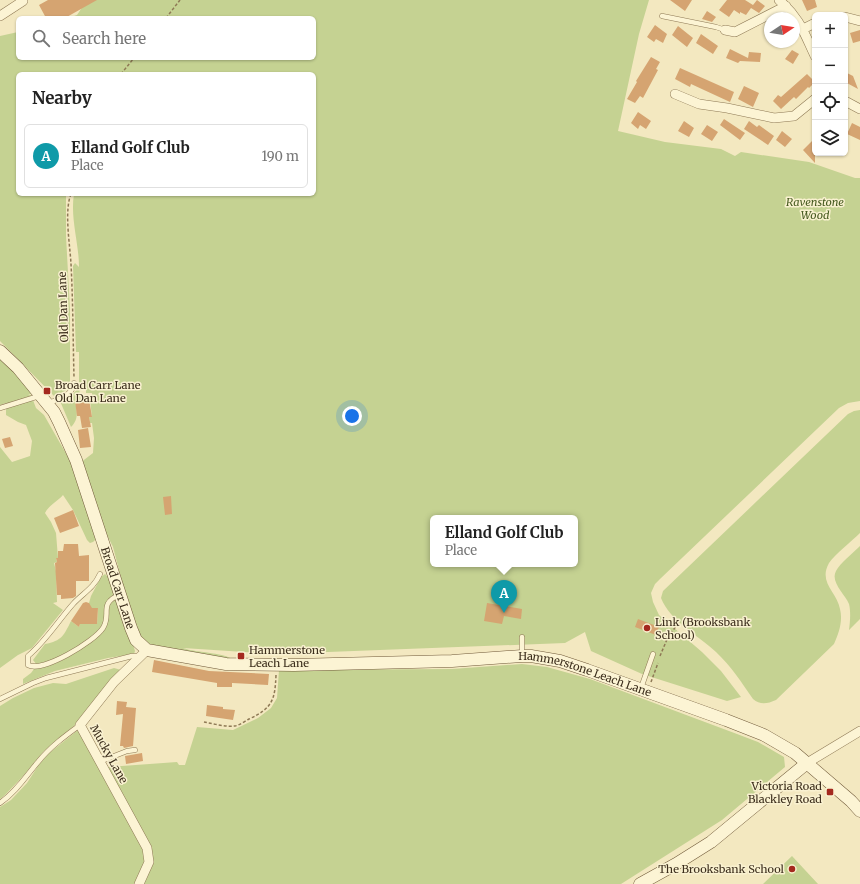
<!DOCTYPE html>
<meta charset="utf-8">
<style>
body{margin:0;font-family:Merriweather,serif;background:#f2f2f2;color:#222}
.controls{position:absolute;right:12px;top:12px;display:grid;overflow:hidden;border-radius:6px;box-shadow:0 1px 3px #0004}
.controls button{width:36px;height:36px;display:grid;place-items:center;padding:0;border:0;border-bottom:1px solid #e0e0e0;background:#fff;color:#222;font:20px sans-serif}
.compass{position:absolute;left:764px;top:12px;width:36px;height:36px;border-radius:50%;background:#fff;box-shadow:0 1px 3px #0004;rotate:78deg}
.you{position:absolute;left:352px;top:416px;width:14px;height:14px;margin:-10px;border:3px solid #fff;border-radius:50%;background:#1a73e8;box-shadow:0 0 0 6px #1a73e833}
.badge{display:grid;place-items:center;width:26px;height:26px;border-radius:50%;background:#1a73e8;color:#fff;font-size:13px;font-weight:700}
.pin{position:absolute;translate:-50% -33px;filter:drop-shadow(0 1px 2px #0008)}
.pin::after{content:'';position:absolute;top:21px;width:14px;height:12px;background:inherit;clip-path:polygon(0 0,100% 0,50% 100%)}
.popup{position:absolute;left:430px;top:515px;width:148px;height:52px;box-sizing:border-box;display:grid;place-content:center;border-radius:6px;background:#fff;filter:drop-shadow(0 1px 3px #0005);font-size:13px;white-space:nowrap;color:#767676}
.popup b{font-size:15px;color:#222}
.popup::after{content:'';position:absolute;left:50%;top:100%;margin-left:-8px;border:8px solid transparent;border-top-color:#fff}
.list{margin:0;padding:0;list-style:none}
h2{display:flex;justify-content:space-between;align-items:center;height:52px;margin:0;padding:0 16px;font-size:17px}
h2 small{font-size:13px;font-weight:400;color:#767676}
.list li{display:grid;grid-template-columns:26px 1fr auto;gap:12px;align-items:center;box-sizing:border-box;height:64px;margin:0 8px 8px;padding:0 8px;border:1px solid #e0e0e0;border-radius:6px}
.list b{display:block;font-size:15px;white-space:nowrap}
.list p{margin:0;font-size:13px;white-space:nowrap;color:#767676}
.list em{font-size:13px;font-style:normal;color:#767676}
.icon{flex:none;width:22px;height:22px;fill:none;stroke:currentColor;stroke-width:2;stroke-linecap:round;stroke-linejoin:round}
.map{position:relative;flex:none;width:860px;height:884px;overflow:hidden}
.search{position:absolute;background:#fff;box-shadow:0 1px 3px #0004;left:16px;top:16px;width:300px;height:44px;display:flex;align-items:center;gap:10px;box-sizing:border-box;padding:0 14px;border-radius:6px;color:#767676;font-size:15px}
.panel{position:absolute;background:#fff;box-shadow:0 1px 3px #0004;left:16px;top:72px;width:300px;height:124px;border-radius:6px}
.map>svg:first-child{display:block}
</style>
<div class="map">
<svg width="860" height="884" viewBox="0 0 860 884">
<rect width="100%" height="100%" fill="#f3e8c0"/>
<!-- green -->
<path fill="#c5d292" fill-rule="evenodd" d="M87 0H649L639 34 618 131 665 142 721 149 735 156 741 152 809 162 855 178H860V401L848 403 839 408 660 579 655 584 651 593 653 602 659 615 702 652 721 671 741 697 727 701 642 674 591 651 585 632 565 643 276 654 183 648C196 653 228 652 236 662L144 645 125 593 113 547 99 519 80 463 93 453 94 438 92 423H90L89 417H92L90 400 93 399 92 393H86V385L79 382V352H76L73 266 75 263 79 267C79 243 70 218 74 194H314V74H18V194H66V236L70 309V382L69 389 54 396 0 341V36L18 32V58H314V18H68L77 15ZM433 518H575V564H433Z
M0 357 33 393 28 395H31L36 408 44 415 72 464 96 539 93 542 90 543 87 540 73 510 63 495C57 502 49 505 45 513L51 522 56 533 58 558H56L57 562 54 563 56 571 57 602 53 603 63 610 32 648 18 655 0 668V447L12 462 30 456 32 441 26 425 18 422 6 415V403L0 405Z
M78 387 79 389 81 400 75 401C77 411 79 419 71 427L60 401C66 397 75 395 78 387Z
M860 410V533C852 541 835 554 829 563 818 583 837 592 840 609 843 621 839 633 834 644L776 700C767 704 760 705 753 699 742 683 731 666 716 652 699 636 670 621 661 598L663 591 848 414 854 411Z
M860 546V619L849 630C850 622 851 612 849 604 845 594 830 582 836 571 840 563 853 553 860 546Z
M105 574 108 577 128 628 135 651 134 654 108 658 55 671 23 684V679L31 673 37 665 33 660 45 644C62 641 64 635 71 621L79 627 82 618H88V624H97L98 608H89V603L91 596 101 577Z
M522 664 547 667 590 679 737 734 758 742 784 757 785 767 722 820 621 884H141L151 864 108 767 177 762 179 765H185L197 727 233 730 258 718 271 708 277 698 279 670 452 669Z
M114 668 121 670 75 725 44 751 24 775 5 795 0 799V706L13 698 34 688 53 683 66 684Z
M78 730 112 790 147 857 136 884H0V807L11 800 27 783 38 766 48 754Z
M792 856 818 884H763Z"/>
<!-- building -->
<path fill="#d5a471" d="M48 0H97L65 18H46L39 5Z
M670 0H692L685 11Z
M727 0H745L753 5 757 0 765 6 759 13 751 8 746 15 740 12V14L734 10 729 17 719 10Z
M802 0H815L817 7 807 11Z
M707 11 716 17 712 22 702 19Z
M655 25 667 34 663 43 656 39 654 42 647 37Z
M678 26 693 38 687 47 672 35Z
M860 30V41L853 43 850 33Z
M701 34 718 46 713 54 696 43Z
M730 49 748 58 749 52 761 53 760 62 740 61 738 63 726 58Z
M792 50 799 54 793 64 785 59Z
M651 57 660 62 656 69 658 70 643 98 640 96 635 103 627 99 637 82 636 81Z
M680 68 734 92 730 102 691 84 690 87 675 79Z
M845 72 853 76 858 89 845 82Z
M807 74 815 82 809 88 808 87 796 99 794 97 781 109 773 101 778 95 781 97Z
M744 86 759 93 753 107 738 99Z
M638 112 651 121 646 129 640 125 638 129 631 123Z
M724 119 745 133 740 140 720 125Z
M684 121 694 128 689 137 678 131Z
M749 121 757 127 759 125 774 136 768 145 744 129Z
M852 123 860 127V140L847 134Z
M707 125 718 132 712 141 701 134Z
M782 131 792 139 785 147 776 140Z
M815 138V163L803 150Z
M89 399 92 417H89L91 427 82 428 80 416H77L75 401Z
M88 428 91 447 80 448 78 430Z
M10 437 13 446 5 448 2 439Z
M171 496 172 514 165 515 163 497Z
M73 510 79 526 60 533 54 518Z
M64 544H78L79 556 89 555V581H76V596L73 598 61 599V595H57L55 563 57 562 56 558H58V551H63Z
M86 602 89 603 92 608H98L97 624H80L79 627 71 621 83 603Z
M487 603 522 609 521 619 504 616 502 624 484 621Z
M638 619 659 627 656 635 635 627Z
M154 660 209 671 269 674 268 685 232 683V687H217V683L152 672Z
M117 701 127 702 126 707 136 708 133 746 124 748 123 746H120L123 714 116 715Z
M207 705 223 707V709L235 710 233 720 206 716Z
M142 753 143 761 126 764 125 756Z"/>
<g fill="none" stroke-linecap="round" stroke-linejoin="round">
<defs>
<path id="lane" d="M662 16 716 27 725 30
M49 403C59 399 73 395 74 383
M0 408 39 396
M100 574C94 588 82 594 73 604 58 621 45 642 28 656V665C42 673 94 642 103 628 112 614 98 604 119 595
M522 637V655
M641 688 653 654
M0 699 33 683 46 678 132 656H140
M99 762 127 751 135 750
M0 803C16 792 26 776 38 762 50 747 65 736 80 725"/>
<path id="street" d="M779 0C800 18 804 33 815 56
M0 16 23 1 22 0
M845 17 860 21
M803 29 815 23
M725 30 735 32 786 6
M675 94 699 104 727 108 774 118 794 116 815 99
M845 101 860 109
M807 763 860 731
M139 884 149 862 147 848 80 725 114 682 147 650"/>
<g id="secondary">
<path id="s1" d="M0 351 18 368 54 412 59 422 76 460 131 628 136 640 147 650 226 664 294 665 452 661 522 656H531L560 661 587 670 726 720 764 735 795 753 851 801 860 811"/>
<path d="M640 884 676 864 711 842 807 763"/>
</g>
</defs>
<!-- lane casing -->
<use href="#lane" stroke="#8e7955" stroke-width="5.5"/>
<!-- street casing -->
<use href="#street" stroke="#8e7955" stroke-width="10"/>
<!-- secondary casing -->
<use href="#secondary" stroke="#705939" stroke-width="13"/>
<!-- path -->
<path stroke="#8e7955" stroke-width="1.5" stroke-dasharray="3 2" stroke-linecap="butt" d="M166 18 180 0
M121 74 134 58
M71 194C64 211 70 245 71 264 73 302 73 339 74 377
M660 656 668 637 677 625
M651 682 658 663
M204 722C214 724 226 727 235 726 240 725 245 721 249 719 273 708 275 699 276 675"/>
<!-- lane -->
<use href="#lane" stroke="#fcf4d4" stroke-width="4.5"/>
<!-- street -->
<use href="#street" stroke="#fcf4d4" stroke-width="9"/>
<!-- secondary -->
<use href="#secondary" stroke="#fcf4d4" stroke-width="12"/>
</g>
<!-- markers -->
<g fill="#a4291e" stroke="#f9f1d0" stroke-width="1.5">
<rect x="43" y="387" width="8" height="8" rx="2"/>
<circle cx="647" cy="628" r="4"/>
<rect x="237" y="652" width="8" height="8" rx="2"/>
<rect x="826" y="788" width="8" height="8" rx="2"/>
<circle cx="792" cy="869" r="4"/>
</g>
<g text-anchor="middle" dominant-baseline="central" stroke-width="3" stroke-linejoin="round" paint-order="stroke">
<!-- park labels -->
<g font-size="11" font-style="italic" fill="#475b20" stroke="#f9f1d0">
<text x="815" y="202">Ravenstone<tspan x="815" dy="13">Wood</tspan></text>
</g>
<!-- street labels -->
<g font-size="11" fill="#3c2e1c" stroke="#f9f1d0">
<text transform="translate(63 307) rotate(-92)">Old Dan Lane</text>
<text stroke="none"><textPath href="#s1" startOffset="269">Broad Carr Lane</textPath></text>
<text stroke="none"><textPath href="#s1" startOffset="781">Hammerstone Leach Lane</textPath></text>
<text transform="translate(109 754) rotate(61)">Mucky Lane</text>
</g>
<!-- poi labels -->
<g font-size="11" fill="#3c2e1c" stroke="#f9f1d0" text-anchor="start">
<text x="55" y="385">Broad Carr Lane<tspan x="55" dy="13">Old Dan Lane</tspan></text>
<text x="655" y="622">Link (Brooksbank<tspan x="655" dy="13">School)</tspan></text>
<text x="249" y="650">Hammerstone<tspan x="249" dy="13">Leach Lane</tspan></text>
<text x="822" y="786" text-anchor="end">Victoria Road<tspan x="822" dy="13">Blackley Road</tspan></text>
<text x="784" y="869" text-anchor="end">The Brooksbank School</text>
</g>
</g>
</svg>
<div class="controls">
<button>+</button>
<button>−</button>
<button><svg class="icon" aria-label="locate" viewBox="0 0 24 24"><circle cx="12" cy="12" r="6"/><path d="M12 2v4M12 18v4M2 12h4M18 12h4"/></svg></button>
<button><svg class="icon" aria-label="layers" viewBox="0 0 24 24"><path d="M12 4l9 5-9 5-9-5zM3 14l9 5 9-5"/></svg></button>
</div>
<svg class="compass" viewBox="-18 -18 36 36"><path d="M0-13l5 13h-10z" fill="#e53935"/><path d="M0 13l5-13h-10z" fill="#767676"/></svg>
<div class="you"></div>
<div class="pin badge" style="left:504px;top:613px;background:#0f9aa8">A</div>
<div class="popup"><b>Elland Golf Club</b>Place</div>
<div class="search"><svg class="icon" aria-label="search" viewBox="0 0 24 24"><circle cx="10" cy="10" r="6"/><path d="M15 15l6 6"/></svg>Search here</div>
<section class="panel">
<h2>Nearby<small></small></h2>
<ul class="list">
<li><span class="badge" style="background:#0f9aa8">A</span><div><b>Elland Golf Club</b><p>Place</p></div><em>190 m</em></li>
</ul>
</section>
</div>
